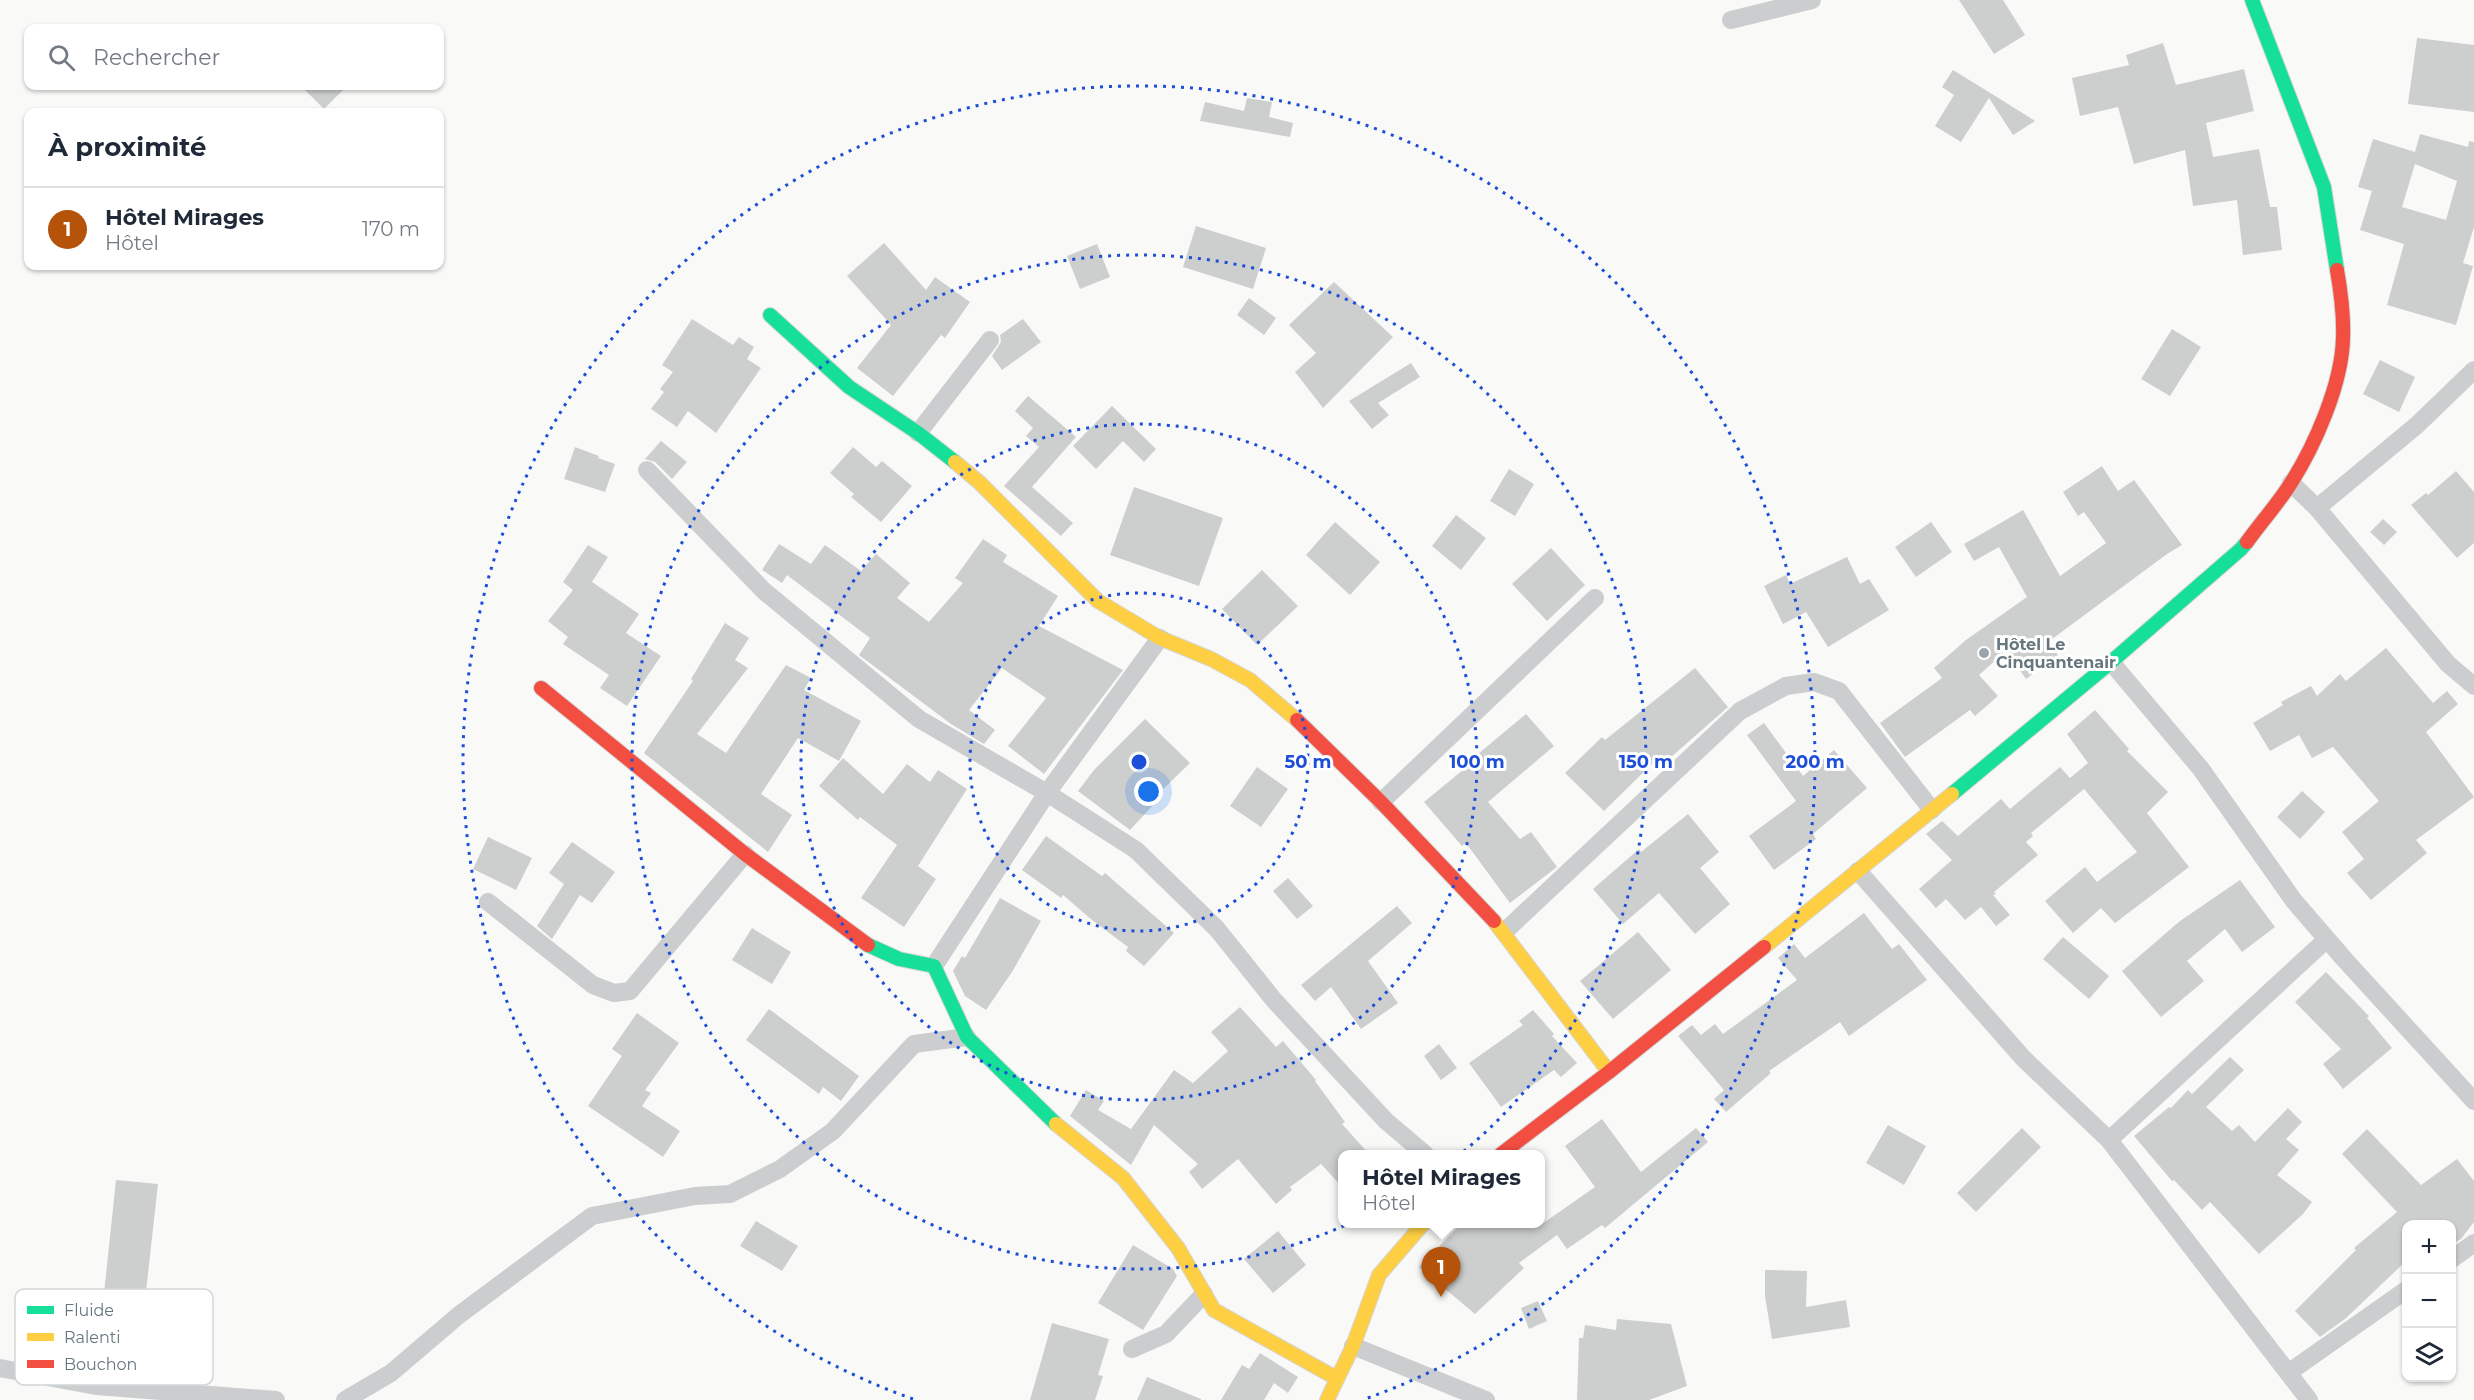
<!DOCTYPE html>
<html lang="fr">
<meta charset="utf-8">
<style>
body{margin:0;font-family:Montserrat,sans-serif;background:#f2f2f3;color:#1f2937}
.controls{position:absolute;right:18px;bottom:18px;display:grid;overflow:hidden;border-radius:12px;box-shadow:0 2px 4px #0004}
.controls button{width:54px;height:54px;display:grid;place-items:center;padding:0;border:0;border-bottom:2px solid #e0e1e3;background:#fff;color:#1f2937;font:30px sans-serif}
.you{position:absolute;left:1149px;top:792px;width:21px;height:21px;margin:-15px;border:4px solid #fff;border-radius:50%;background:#1a73e8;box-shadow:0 0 0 9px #1a73e833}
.badge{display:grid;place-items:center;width:39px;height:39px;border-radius:50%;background:#b45309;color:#fff;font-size:20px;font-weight:700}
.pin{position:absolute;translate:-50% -50px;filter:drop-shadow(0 2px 3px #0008)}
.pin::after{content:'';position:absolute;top:32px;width:21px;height:18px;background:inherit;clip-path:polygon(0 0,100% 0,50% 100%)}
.popup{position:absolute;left:1338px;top:1150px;width:207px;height:78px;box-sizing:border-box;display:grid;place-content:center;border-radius:12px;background:#fff;filter:drop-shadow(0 2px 4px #0005);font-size:20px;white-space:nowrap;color:#747a83}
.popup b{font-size:22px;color:#1f2937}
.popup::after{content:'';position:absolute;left:50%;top:100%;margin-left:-12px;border:12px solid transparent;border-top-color:#fff}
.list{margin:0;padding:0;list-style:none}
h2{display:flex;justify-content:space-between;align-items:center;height:78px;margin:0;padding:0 24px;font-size:26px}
h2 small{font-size:20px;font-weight:400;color:#747a83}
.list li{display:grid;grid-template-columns:39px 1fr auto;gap:18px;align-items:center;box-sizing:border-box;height:84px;padding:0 24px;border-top:2px solid #e0e1e3}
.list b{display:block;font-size:22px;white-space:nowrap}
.list p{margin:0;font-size:20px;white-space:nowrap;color:#747a83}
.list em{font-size:20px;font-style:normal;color:#747a83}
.icon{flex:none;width:33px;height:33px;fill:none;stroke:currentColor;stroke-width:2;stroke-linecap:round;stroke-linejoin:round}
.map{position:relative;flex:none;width:2474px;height:1400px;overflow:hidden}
.search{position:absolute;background:#fff;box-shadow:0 2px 4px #0004;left:24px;top:24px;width:420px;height:66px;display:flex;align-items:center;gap:15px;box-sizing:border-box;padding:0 21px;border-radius:12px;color:#747a83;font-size:22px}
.panel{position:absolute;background:#fff;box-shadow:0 2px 4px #0004;left:24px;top:108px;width:420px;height:162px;border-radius:12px}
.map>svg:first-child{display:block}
</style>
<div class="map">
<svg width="2474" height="1400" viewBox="0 0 2474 1400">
<rect width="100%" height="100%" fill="#f9f9f8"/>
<!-- building -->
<path fill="#cdcfcf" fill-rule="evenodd" d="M1959 0H2003L2025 35 1994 54Z
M2417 38 2474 45V112L2408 104Z
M2163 43 2176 85 2244 69 2254 111 2206 123 2213 157 2259 149 2270 207H2277L2282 250 2243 255 2237 200 2193 206 2185 150 2134 164 2118 107 2080 116 2072 78 2129 65 2126 55Z
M1953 70 1992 94 2035 121 2013 135 1989 98 1961 142 1935 126 1954 95 1942 87Z
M301 86H347L324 109Z
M1247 98 1272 102 1269 117 1293 123 1290 137 1200 121 1205 102 1244 111Z
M2420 134 2468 147 2469 141 2474 142V227L2463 263 2473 266 2456 325 2387 305 2404 244 2360 230 2372 191 2358 187 2373 139 2415 152ZM2415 164 2457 181 2446 220 2402 207Z
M1196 226 1266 248 1253 289 1183 267Z
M884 243 926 290 935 277 970 302 945 338 941 335 893 396 857 368 891 325 847 276Z
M1097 244 1110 277 1080 289 1067 256Z
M1334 282 1393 337 1323 408 1295 372 1316 353 1289 325Z
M1249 298 1276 318 1264 335 1237 315Z
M692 319 733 345 739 337 754 347 747 359 761 368 716 433 688 411 677 427 651 409 664 392 660 389 673 372 662 365Z
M1023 319 1041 342 1002 370 992 356 1001 342 1000 335Z
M2172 329 2201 347 2170 396 2141 379Z
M2380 360 2415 377 2399 412 2363 394Z
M1411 363 1420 377 1378 403 1389 415 1372 429 1349 401Z
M1028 396 1076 437 1032 487 1073 523 1061 536 1004 486 1039 447 1026 436 1033 428 1015 411Z
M1112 406 1156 449 1144 462 1123 441 1096 469 1073 446Z
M661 441 687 462 672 479 655 462 645 459Z
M575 447 599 456 598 458 615 464 605 492 564 479Z
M853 447 876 467 882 461 912 486 881 522 851 497 854 494 830 473Z
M2102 466 2118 491 2134 480 2182 545 2167 554 2048 642 2058 655 2026 679 2006 651 1979 675 1998 696 1975 716 1970 710 1905 757 1880 723 1942 678 1934 668 1966 640 2027 597 1999 547 1974 561 1964 544 2023 510 2060 576 2106 543 2084 512 2078 516 2063 492Z
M1509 469 1534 484 1515 516 1490 501Z
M2456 471 2474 492V543L2457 558 2411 505 2426 493 2428 495Z
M1134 487 1223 518 1199 586 1110 555Z
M1456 515 1486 538 1461 570 1432 546Z
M2383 519 2397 532 2384 545 2370 532Z
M1335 522 1380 562 1350 595 1306 555Z
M1931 522 1952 552 1916 577 1895 547Z
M983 539 1007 555 1003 562 1058 596 1039 626 1123 670 1044 774 1008 746 1046 698 1002 668 969 710 995 730 984 744 951 724 859 655 870 638 787 575 782 583 762 570 779 544 811 564 825 545 861 571 876 554 910 583 897 598 929 622 963 583 955 578Z
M588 545 608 557 592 582 639 614 626 633 661 656 627 706 600 688 609 675 563 644 568 637 548 621 573 590 563 582Z
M1551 548 1585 585 1547 621 1512 584Z
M1847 557 1860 584 1869 579 1889 610 1828 647 1806 612 1783 624 1764 586 1786 575 1790 584Z
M1262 570 1298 606 1257 645 1222 609Z
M725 623 749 638 735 660 748 668 697 734 726 753 786 665 811 678 804 690 861 721 839 761 798 738 761 794 792 815 768 852 644 753 693 681 691 679Z
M2386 648 2433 703 2447 691 2458 704 2426 732 2474 797 2416 840 2427 853 2371 900 2347 873 2364 859 2342 832 2379 801 2333 747 2312 758 2299 735 2270 751 2253 723 2283 705 2281 702 2311 686 2317 696 2340 674 2346 681Z
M1695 668 1728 707 1661 766 1656 760 1604 811 1565 773 1602 737 1605 740Z
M2095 710 2129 749 2127 751 2168 792 2147 813 2189 867 2115 923 2101 908 2073 933 2045 901 2085 867 2097 882 2137 852 2084 789 2031 833 2033 836 2026 842 2038 855 1994 892 1996 894 1993 895 2010 915 1996 926 1981 907 1965 920 1946 899 1936 908 1919 889 1952 860 1926 834 1942 821 1958 836 2001 799 2010 809 2060 767 2070 778 2088 763 2067 734Z
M1526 714 1554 746 1488 802 1520 839 1531 832 1557 867 1510 903 1466 843 1462 846 1424 802 1480 756 1478 754Z
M1145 719 1190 763 1155 797 1158 800 1130 830 1078 791 1094 770Z
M1764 723 1803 776 1834 750 1867 788 1813 834 1816 839 1774 870 1749 836 1796 801 1747 735Z
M843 758 883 794 907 764 930 782 938 770 967 789 918 866 936 879 904 927 861 898 897 845 860 817 858 820 819 786Z
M1257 767 1288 789 1261 827 1230 806Z
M2302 791 2325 812 2300 839 2277 817Z
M1688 814 1719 852 1700 868 1730 904 1695 934 1659 893 1623 924 1593 889 1639 849 1641 852Z
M1046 836 1102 876 1105 873 1174 933 1144 966 1126 951 1128 947 1092 920 1063 895 1061 898 1022 870Z
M488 837 532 858 516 890 473 869Z
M572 842 615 872 592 903 580 895 552 939 537 926 564 884 549 873Z
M1288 878 1313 906 1297 919 1273 891Z
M2240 880 2275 927 2242 952 2225 929 2187 961 2204 981 2161 1017 2122 971 2180 921Z
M1000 898 1041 921 1012 972 986 1010 965 996 953 971 962 956 965 958Z
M1397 906 1412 923 1368 961 1398 1003 1361 1029 1331 987 1315 1001 1301 985Z
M1864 913 1892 949 1899 944 1927 980 1849 1036 1840 1022 1769 1071 1771 1073 1726 1112 1714 1099 1724 1090 1678 1036 1692 1025 1701 1035 1715 1024 1723 1034 1797 980 1778 958 1794 944 1805 958Z
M752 928 791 952 772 984 732 960Z
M1638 932 1671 970 1613 1019 1580 981Z
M2063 937 2109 976 2089 999 2043 959Z
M2326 972 2369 1016 2367 1018 2392 1048 2343 1089 2323 1064 2341 1049 2295 1002Z
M1240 1007 1276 1047 1283 1041 1316 1080 1315 1081 1345 1122 1342 1124 1370 1155H1342V1187L1321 1164 1290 1187 1292 1190 1276 1204 1238 1159 1202 1189 1189 1172 1198 1164 1154 1125 1131 1165 1070 1116 1086 1090 1104 1101 1098 1110 1131 1129 1174 1070 1193 1083 1228 1051 1211 1032Z
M769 1009 859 1076 841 1101 823 1087 819 1094 746 1040Z
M1533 1010 1554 1034 1552 1036 1577 1063 1561 1077 1554 1070 1501 1107 1469 1063 1523 1025 1519 1021Z
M637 1013 679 1043 645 1090 651 1093 642 1106 680 1131 663 1157 588 1106 622 1056 612 1049Z
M1439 1044 1457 1068 1441 1080 1424 1056Z
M2230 1057 2244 1070 2206 1107 2232 1131 2239 1125 2255 1142 2288 1108 2302 1122 2286 1139 2299 1150 2277 1175 2312 1202 2303 1214 2259 1254 2210 1202 2202 1210 2174 1180 2172 1181 2134 1136 2169 1107 2171 1108 2188 1090 2192 1094Z
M1602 1119 1641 1172 1696 1128 1708 1142 1605 1228 1602 1225 1567 1249 1557 1235 1519 1263 1524 1268 1475 1314 1419 1267 1461 1224H1542L1595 1187 1565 1146Z
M1888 1125 1926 1146 1904 1185 1866 1163Z
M2022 1128 2041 1147 1976 1212 1957 1193Z
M2367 1129 2421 1185 2457 1159 2474 1181V1222L2461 1239 2451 1245V1224H2406V1261L2345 1319 2320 1337 2295 1311 2356 1250 2354 1248 2397 1212 2342 1154Z
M116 1180 158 1184 139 1354 98 1350Z
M756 1221 798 1246 782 1271 740 1246Z
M1278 1231 1306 1265 1273 1293 1244 1259Z
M1133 1245 1173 1269 1177 1276 1143 1330 1098 1303Z
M1765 1270 1807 1271 1806 1307 1846 1300 1850 1327 1772 1339 1765 1296Z
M1538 1301 1547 1321 1529 1329 1521 1308Z
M1617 1319 1671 1324 1687 1386 1649 1400H1577L1579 1338H1583L1585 1325 1616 1330Z
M1052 1323 1109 1339 1098 1375 1103 1376 1095 1400H1030Z
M1260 1353 1298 1377 1288 1393 1274 1383 1264 1400H1221L1242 1365 1249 1369Z
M1147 1377 1201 1399V1400H1137Z"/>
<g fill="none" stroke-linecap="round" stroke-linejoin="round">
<defs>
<path id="fast" d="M2252 0 2324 187 2337 270
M770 315 849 387 918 433 955 462
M1952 794 2111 662 2241 549 2247 542
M868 945 899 959 934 966 967 1037 1056 1124"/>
<path id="slow" d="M955 462 980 483 1098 601 1160 638 1211 659 1250 680 1297 720
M1494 921 1609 1072
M1764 947 1952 794
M1056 1124 1123 1178 1178 1248 1214 1310 1336 1378
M1327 1400 1353 1346 1379 1275 1423 1224"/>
<path id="jam" d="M2247 542C2261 522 2278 504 2291 483 2315 445 2342 384 2343 338 2344 315 2341 293 2337 270
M541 688 745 854 868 945
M1297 720 1381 802 1494 921
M1501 1154 1609 1072 1764 947"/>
</defs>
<!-- fast casing -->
<use href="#fast" stroke="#d5d5d5" stroke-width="16"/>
<!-- slow casing -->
<use href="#slow" stroke="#d5d5d5" stroke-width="16"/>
<!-- jam casing -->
<use href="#jam" stroke="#d5d5d5" stroke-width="16"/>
<!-- street -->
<path stroke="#cbcdce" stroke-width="18" d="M1731 20 1812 0
M918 433 990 340
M647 470 764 591 919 719 1047 793 1136 850 1217 929 1273 999 1386 1121 1425 1154
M2291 483 2317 508 2448 664 2474 686
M2317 508 2417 425 2474 370
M2111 662 2201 769 2294 901 2345 960 2474 1101
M1381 802 1595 598
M1858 871 2023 1058 2109 1140 2309 1400
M488 902 593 985 614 993 630 991 745 854
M1504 932 1740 711 1786 686 1814 682 1839 691 1932 810
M934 966 1047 793 1160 638
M2109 1140 2327 939
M2452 1259 2474 1243
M1353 1346 1486 1400
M1132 1349 1166 1334 1204 1294
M0 1368 96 1386 276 1400
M2288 1373 2406 1290
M345 1400 391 1373 459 1315 592 1216 695 1196 730 1194 780 1169 833 1131 914 1044 967 1037"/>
<!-- fast -->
<use href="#fast" stroke="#16e098" stroke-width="14"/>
<!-- slow -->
<use href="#slow" stroke="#ffcf43" stroke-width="14"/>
<!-- jam -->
<use href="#jam" stroke="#f24e42" stroke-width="14"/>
</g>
<!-- distance rings -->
<g fill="none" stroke="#1d4ed8" stroke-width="3" stroke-dasharray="3 6">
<circle cx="1139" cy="762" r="169"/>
<circle cx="1139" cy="762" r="338"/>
<circle cx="1139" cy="762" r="507"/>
<path d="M913 1399A676 676 0 1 1 1365 1399"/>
</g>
<!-- markers -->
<circle fill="#9aa4a9" stroke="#fff" stroke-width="2" cx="1984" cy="653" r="6"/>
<g text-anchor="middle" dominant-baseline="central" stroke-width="6" stroke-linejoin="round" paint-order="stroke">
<!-- poi labels -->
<g font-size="16" font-weight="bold" fill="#67777e" stroke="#fff" text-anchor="start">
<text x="1996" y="644">Hôtel Le<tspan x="1996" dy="18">Cinquantenair</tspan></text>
</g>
</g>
<!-- legend -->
<rect x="15" y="1289" width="198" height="96" rx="9" fill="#fff" stroke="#d1d6d8" stroke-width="1.5"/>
<rect x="27" y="1306" width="27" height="8" fill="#16e098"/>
<rect x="27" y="1333" width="27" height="8" fill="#ffcf43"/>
<rect x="27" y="1360" width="27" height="8" fill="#f24e42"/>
<g font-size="16" fill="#67777e">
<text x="64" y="1316">Fluide</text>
<text x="64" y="1343">Ralenti</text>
<text x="64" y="1370">Bouchon</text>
</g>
<circle cx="1139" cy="762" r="9" fill="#1d4ed8" stroke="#fff" stroke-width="3"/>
<g font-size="18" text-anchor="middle" font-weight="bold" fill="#1d4ed8" stroke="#fff" stroke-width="6" stroke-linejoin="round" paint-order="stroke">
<text x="1308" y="768">50 m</text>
<text x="1477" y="768">100 m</text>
<text x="1646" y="768">150 m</text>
<text x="1815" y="768">200 m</text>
</g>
</svg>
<div class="controls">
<button>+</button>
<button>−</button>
<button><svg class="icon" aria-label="layers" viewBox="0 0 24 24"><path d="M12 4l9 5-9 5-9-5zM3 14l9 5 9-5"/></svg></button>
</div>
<div class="you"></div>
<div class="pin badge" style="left:1441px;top:1297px">1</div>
<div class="popup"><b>Hôtel Mirages</b>Hôtel</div>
<div class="search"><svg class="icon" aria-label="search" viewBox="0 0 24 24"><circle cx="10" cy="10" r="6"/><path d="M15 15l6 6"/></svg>Rechercher</div>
<section class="panel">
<h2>À proximité<small></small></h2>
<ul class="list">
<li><span class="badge">1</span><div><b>Hôtel Mirages</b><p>Hôtel</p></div><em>170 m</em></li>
</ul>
</section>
</div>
